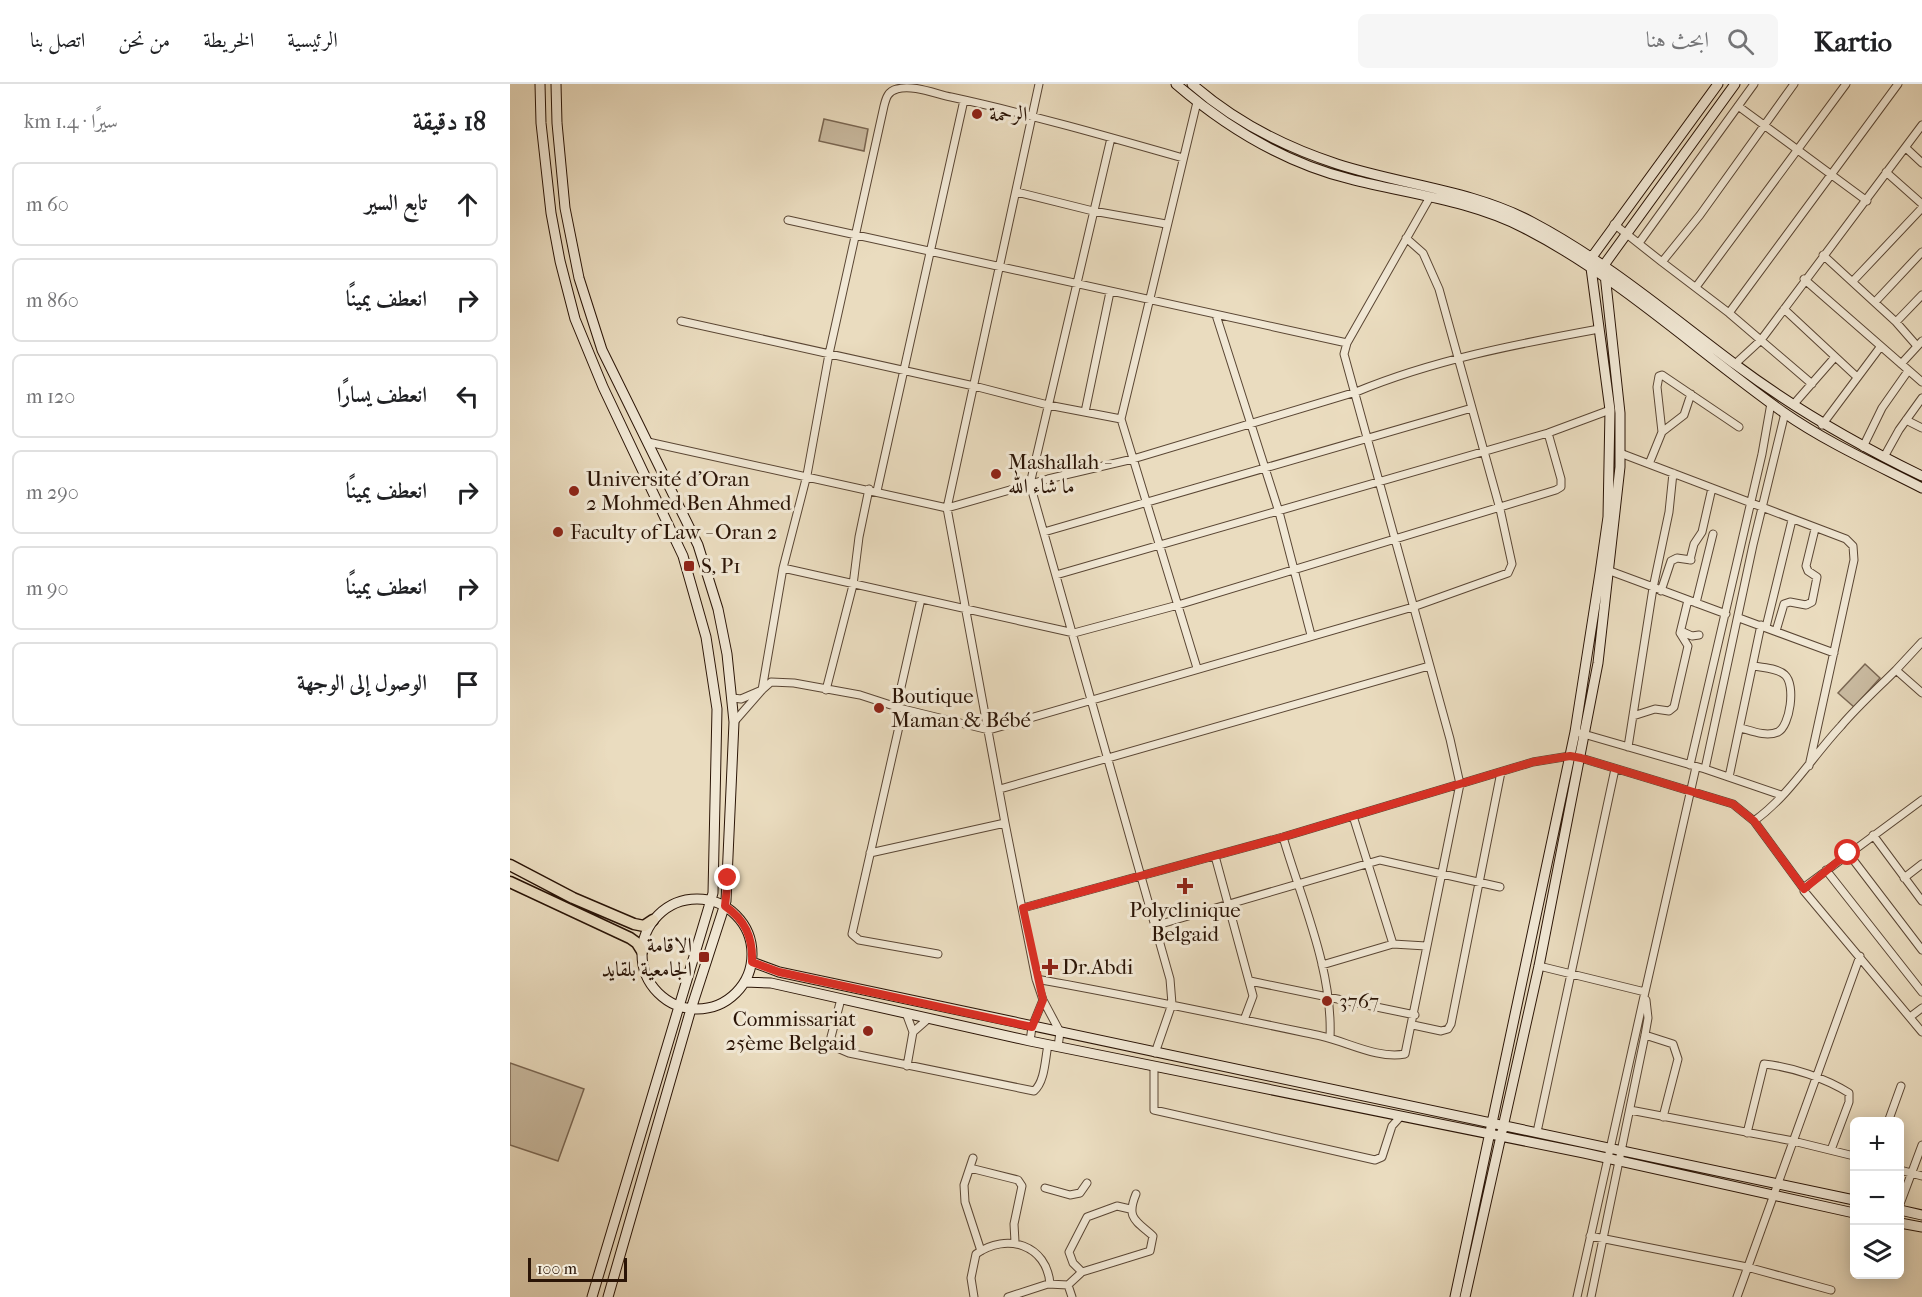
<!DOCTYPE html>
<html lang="ar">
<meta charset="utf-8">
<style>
body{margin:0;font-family:"IM FELL French Canon",Amiri,serif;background:#f6f6f6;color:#202124;direction:rtl}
.controls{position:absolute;right:18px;bottom:18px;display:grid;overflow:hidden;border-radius:9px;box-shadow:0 3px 15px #0003}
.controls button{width:54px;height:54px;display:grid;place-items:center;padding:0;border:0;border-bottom:2px solid #e0e0e0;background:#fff;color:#202124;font:30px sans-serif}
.scale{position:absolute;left:18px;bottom:15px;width:99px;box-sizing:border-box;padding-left:6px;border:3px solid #2a1406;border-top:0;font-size:16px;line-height:21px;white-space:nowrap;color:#2a1406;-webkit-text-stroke:4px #f1e8d5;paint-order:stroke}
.stop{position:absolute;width:18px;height:18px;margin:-14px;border:4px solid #d93025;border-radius:50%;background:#fff}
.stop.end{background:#d93025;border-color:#fff;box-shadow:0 2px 6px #0008}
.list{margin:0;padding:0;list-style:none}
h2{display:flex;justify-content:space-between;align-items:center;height:78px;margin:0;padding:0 24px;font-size:26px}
h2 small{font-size:20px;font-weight:400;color:#757577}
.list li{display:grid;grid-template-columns:39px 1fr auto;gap:18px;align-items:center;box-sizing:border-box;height:84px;margin:0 12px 12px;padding:0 12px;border:2px solid #e0e0e0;border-radius:9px}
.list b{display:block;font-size:22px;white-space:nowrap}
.list em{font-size:20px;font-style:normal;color:#757577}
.icon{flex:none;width:33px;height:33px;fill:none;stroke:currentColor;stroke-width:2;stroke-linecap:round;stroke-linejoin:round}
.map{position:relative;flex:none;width:1412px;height:1213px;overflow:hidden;direction:ltr}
header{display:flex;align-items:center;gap:36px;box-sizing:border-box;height:84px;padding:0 30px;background:#fff;border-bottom:2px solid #e0e0e0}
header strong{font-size:28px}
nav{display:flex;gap:33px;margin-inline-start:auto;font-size:21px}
.search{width:420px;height:54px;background:#f6f6f6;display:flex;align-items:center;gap:15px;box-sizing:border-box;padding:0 21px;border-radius:9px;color:#757577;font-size:22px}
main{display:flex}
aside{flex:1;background:#fff}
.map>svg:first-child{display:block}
</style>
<header>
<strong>Kartio</strong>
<div class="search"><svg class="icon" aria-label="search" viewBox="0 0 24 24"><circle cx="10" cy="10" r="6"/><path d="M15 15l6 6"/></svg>ابحث هنا</div>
<nav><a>الرئيسية</a><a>الخريطة</a><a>من نحن</a><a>اتصل بنا</a></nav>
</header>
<main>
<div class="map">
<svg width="1412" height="1213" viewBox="0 0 1412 1213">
<rect width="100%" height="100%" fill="#eadcbf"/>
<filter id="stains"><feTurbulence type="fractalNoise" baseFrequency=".00333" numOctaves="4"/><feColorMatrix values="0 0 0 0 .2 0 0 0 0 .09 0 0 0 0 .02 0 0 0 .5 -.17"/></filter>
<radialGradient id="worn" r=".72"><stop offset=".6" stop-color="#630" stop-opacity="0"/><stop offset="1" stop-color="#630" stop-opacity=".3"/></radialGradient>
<!-- green -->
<path fill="#c9baa0" stroke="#7a6753" stroke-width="1.5" d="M314 35 358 45 354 67 309 57Z
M1355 580 1370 594 1344 623 1328 609Z
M0 979 74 1005 48 1077 0 1061Z"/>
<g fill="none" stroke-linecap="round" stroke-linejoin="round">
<defs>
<path id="minor" d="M529 0 437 424 495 739 526 895 533 916 550 948 548 963
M1284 0 1190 131 1152 178 1219 229 1302 300
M1228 22 1357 117
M601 54 520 400 660 895 662 920 645 969
M1396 64 1412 79
M1376 88 1412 120
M507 108 583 127 656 140
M278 136 837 259
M1104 140 1152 178
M1129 159 1244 0
M1313 171 1386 238 1407 262
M1294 195 1412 298
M1343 197 1412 124
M1186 203 1336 0
M1365 218 1412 168
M1274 225 1347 293
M1219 229 1388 0
M706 231 769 428 801 551
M171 237 464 302 538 321 611 335
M1386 238 1412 211
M1225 280 1251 256 1412 41
M1391 280 1412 257
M1283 321 1325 273
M575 328 600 208
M1396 336 1412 344
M1312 341 1371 262
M1152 348 1147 303 1149 292 1152 291 1229 343
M138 358 437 424 538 395 623 375 846 308C923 276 1007 260 1089 245
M1353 363 1372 324 1398 287
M1110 369 1336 455 1343 462 1344 476 1299 682
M1374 373 1389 346 1412 314
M1139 380 1152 348 1174 331 1181 310
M367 407 454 16
M534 448 962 324
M1180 476 1184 460 1192 448 1202 404
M273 484 564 549 668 521 1046 406 1051 403V395L1038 349
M1100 487 1216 530
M546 491 1038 349 1100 326
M1151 507 1161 477 1167 474 1181 476
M1186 519 1203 450
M1229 534 1324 569
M1256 543 1282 436
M1171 547 1182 552 1189 551
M1266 547 1274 520 1280 518 1296 521 1302 518 1307 493 1298 487 1296 482 1305 445
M1412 558 1386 586 1412 609
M687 584 611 335 687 18
M252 606 261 598 284 599 350 611 393 625 479 646 903 523 998 489 1002 480 990 425 929 205 913 169 896 154
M252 606 273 484 297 391 319 270 374 22C376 14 378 7 387 5 402 0 426 10 441 13 519 30 596 52 673 74
M316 606 343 501 349 453 359 405
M223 614 231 615 252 606 224 638
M387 621 411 515
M393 625 342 850 349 856 428 870
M1123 632 1145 625 1159 627 1164 623 1178 562 1170 549 1178 516
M1231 644C1242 647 1256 653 1268 648 1280 642 1286 601 1275 591 1268 584 1253 584 1244 582
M1070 649 1195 685 1271 711
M1118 663 1143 504 1159 428 1163 389
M1180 681 1252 370 1261 319
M1195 685 1243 461 1275 329
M1219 693 1251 541
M490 705 919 582
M1412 716 1297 801 1294 807 1412 948
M843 732 883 860
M1244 737C1279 712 1302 673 1331 642 1348 622 1368 604 1386 586
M1363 751 1412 817
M773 753C792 818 823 886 820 954
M360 769 495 739
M1338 769 1412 866
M705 772 743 912 734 936
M1316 786 1412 908
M1394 794 1412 780
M513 824 773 753 1023 678 1060 672 1071 674 1223 720 1244 737 1294 805
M644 842 870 776 990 803
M812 881 883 860 916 862
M1029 882 1135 908 1186 683
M526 895C622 912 716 932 811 952 838 958 867 975 895 970L950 700 940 655 834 270 837 259 920 113
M740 897 905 931
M331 915 321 953 325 963 339 969 524 1007C535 998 535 975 538 961
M396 929 403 948 419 934
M1400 933 1412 924
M903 941 931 947 938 945 941 940 991 688
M1135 951 1163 960 1168 975 1153 1033
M520 957 522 943 533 916
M397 982 403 948
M644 983V1026L865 1076 872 1073 882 1042 891 1032
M1120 1026 1283 1057 1344 1072
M1378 1038 1391 1002
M1027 1048 1105 685
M1237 1049 1254 980C1282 983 1315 994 1339 1009V1018L1321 1066
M463 1074 454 1101 455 1118 471 1167
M460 1084 508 1096 512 1102 504 1140 505 1158
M1390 1086 1412 1092
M535 1104 560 1111 570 1109 577 1099
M1390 1120 1412 1061
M1080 1152 1237 1183 1321 1206
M572 1188 563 1179 559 1168 577 1133 607 1122 620 1125
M558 1201 562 1213
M464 1213 461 1194 466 1170C497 1148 537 1161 540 1200
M498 1213 538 1200 558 1201 572 1188 640 1167 643 1152C625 1136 616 1134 626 1110
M1067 1213 1135 908
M1081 1213 1135 951 1138 934 1136 916
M1227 1213 1350 872"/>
<path id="secondary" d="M30 0 31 39 41 129 50 177 65 235 93 303 173 472 196 553 207 625 203 809 82 1213
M46 0 47 39 55 124 69 194 92 266 188 461 208 525 217 570 224 638 216 817 181 925 98 1213
M666 0C716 43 776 79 840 95 898 110 960 116 1014 144 1108 192 1187 267 1273 328 1316 358 1365 380 1412 404
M682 0C723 36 775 63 827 80 892 101 962 106 1022 138 1096 177 1159 231 1226 281 1285 325 1346 360 1412 392
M132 870a55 55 0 1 1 110 0a55 55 0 1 1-110 0Z
M242 878 269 888 1344 1116
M235 898 261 899 520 957 1074 1069 1344 1129
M1390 1126 1412 1131
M1390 1139 1412 1143
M945 1213 1065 648 1090 489 1098 433 1100 326 1081 184 1082 173 1208 0
M955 1213 1029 882 1088 579 1110 383V329L1094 181 1225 0"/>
<path id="trunk" d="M0 781 63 814 124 840 134 842 143 836
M0 798 120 854 127 859 132 867"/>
</defs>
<!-- minor casing -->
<use href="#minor" stroke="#5a4634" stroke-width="9"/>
<!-- secondary casing -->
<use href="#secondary" stroke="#2a1406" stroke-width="11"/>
<!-- trunk casing -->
<use href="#trunk" stroke="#2a1406" stroke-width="13"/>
<!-- minor -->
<use href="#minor" stroke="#f1e8d5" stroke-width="7"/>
<!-- secondary -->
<use href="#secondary" stroke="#f1e8d5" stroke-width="9"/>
<!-- trunk -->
<use href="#trunk" stroke="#eadcbf" stroke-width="10"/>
</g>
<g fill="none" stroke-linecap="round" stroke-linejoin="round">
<!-- route -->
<path stroke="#d93025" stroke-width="8" d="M218 794 215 822C235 836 243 853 242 878L269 888 522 943 533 916 513 824 773 753 1023 678 1060 672 1071 674 1223 720 1244 737 1294 805 1338 769"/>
</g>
<!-- markers -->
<g fill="#8f2418" stroke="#f1e8d5" stroke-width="2">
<circle cx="467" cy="30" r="6"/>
<circle cx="486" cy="390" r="6"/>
<circle cx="64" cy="407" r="6"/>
<circle cx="48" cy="448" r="6"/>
<rect x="173" y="476" width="12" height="12" rx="3"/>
<circle cx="369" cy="624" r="6"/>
<path d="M672 793h6v6h6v6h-6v6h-6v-6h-6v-6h6z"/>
<rect x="188" y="867" width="12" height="12" rx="3"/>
<path d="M537 874h6v6h6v6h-6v6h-6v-6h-6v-6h6z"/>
<circle cx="817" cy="917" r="6"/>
<circle cx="358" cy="947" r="6"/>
</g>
<g text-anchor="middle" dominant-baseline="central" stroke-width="6" stroke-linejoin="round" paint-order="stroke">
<!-- poi labels -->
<g font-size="21" fill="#2a1406" stroke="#f1e8d5" text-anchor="start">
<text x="479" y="30">الرحمة</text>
<text x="498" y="378">Mashallah -<tspan x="498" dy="24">ما شاء الله</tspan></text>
<text x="76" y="395">Université d'Oran<tspan x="76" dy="24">2 Mohmed Ben Ahmed</tspan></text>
<text x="60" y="448">Faculty of Law - Oran 2</text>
<text x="191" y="482">S, P1</text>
<text x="381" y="612">Boutique<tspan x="381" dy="24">Maman &amp; Bébé</tspan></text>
<text x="675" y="826" text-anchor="middle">Polyclinique<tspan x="675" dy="24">Belgaid</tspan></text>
<text x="182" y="861" text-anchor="end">الاقامة<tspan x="182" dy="24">الجامعية بلقايد</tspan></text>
<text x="552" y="883">Dr.Abdi</text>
<text x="829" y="917">3767</text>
<text x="346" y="935" text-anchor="end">Commissariat<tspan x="346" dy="24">25ème Belgaid</tspan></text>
</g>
</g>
<rect width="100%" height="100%" filter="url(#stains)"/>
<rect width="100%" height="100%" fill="url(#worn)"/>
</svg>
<div class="controls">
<button>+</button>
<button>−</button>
<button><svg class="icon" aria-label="layers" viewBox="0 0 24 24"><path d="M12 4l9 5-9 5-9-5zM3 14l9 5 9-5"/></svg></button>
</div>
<div class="scale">100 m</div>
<div class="stop" style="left:1338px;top:769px"></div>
<div class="stop end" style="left:218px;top:794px"></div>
</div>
<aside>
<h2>18 دقيقة<small>سيرًا · 1.4 km</small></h2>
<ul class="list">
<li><svg class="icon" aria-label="ahead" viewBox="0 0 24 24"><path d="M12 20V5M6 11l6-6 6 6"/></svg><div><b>تابع السير</b></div><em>60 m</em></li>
<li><svg class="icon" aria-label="right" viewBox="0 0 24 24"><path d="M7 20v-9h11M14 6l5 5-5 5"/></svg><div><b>انعطف يمينًا</b></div><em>860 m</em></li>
<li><svg class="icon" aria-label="left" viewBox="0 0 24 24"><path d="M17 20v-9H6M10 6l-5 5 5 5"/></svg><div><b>انعطف يسارًا</b></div><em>120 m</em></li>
<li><svg class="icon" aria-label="right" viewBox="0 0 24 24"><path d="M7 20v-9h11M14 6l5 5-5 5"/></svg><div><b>انعطف يمينًا</b></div><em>290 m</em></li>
<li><svg class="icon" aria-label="right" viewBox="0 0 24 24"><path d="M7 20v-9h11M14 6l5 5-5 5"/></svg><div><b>انعطف يمينًا</b></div><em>90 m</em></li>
<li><svg class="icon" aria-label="arrive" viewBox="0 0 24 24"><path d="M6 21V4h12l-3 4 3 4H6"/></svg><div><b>الوصول إلى الوجهة</b></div></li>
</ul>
</aside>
</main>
